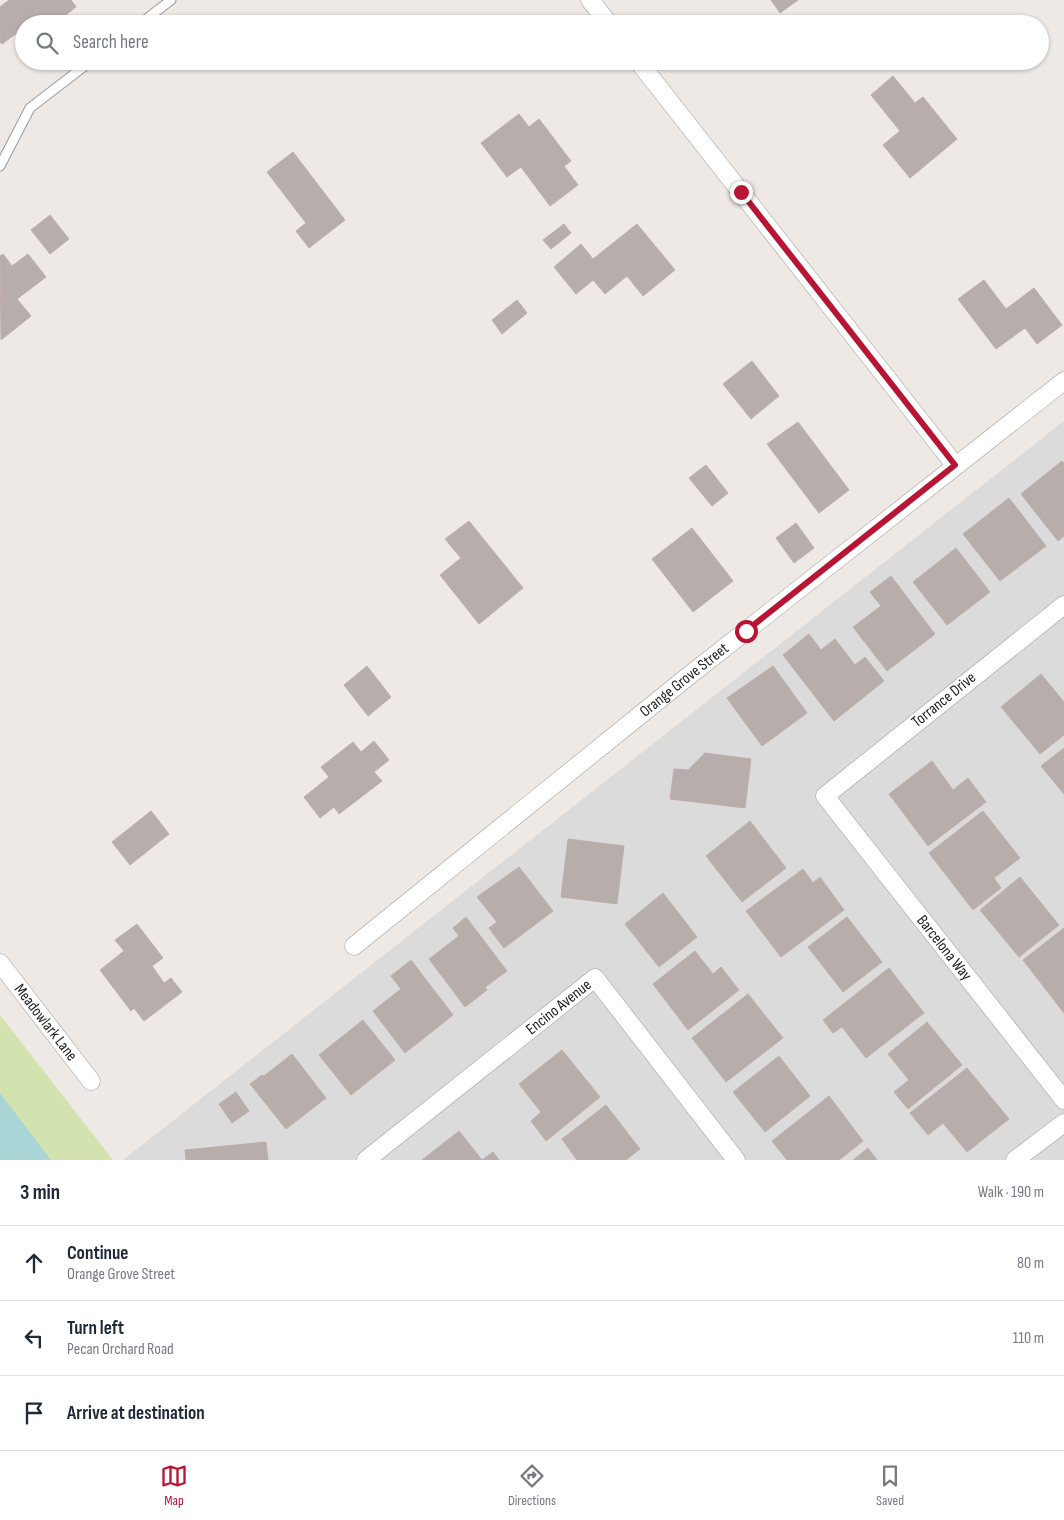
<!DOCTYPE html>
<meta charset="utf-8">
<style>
body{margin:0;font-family:"Sofia Sans Condensed",sans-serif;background:#f2f2f3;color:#1f2937}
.stop{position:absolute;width:15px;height:15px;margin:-11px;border:4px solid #b71533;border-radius:50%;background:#fff}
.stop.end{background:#b71533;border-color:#fff;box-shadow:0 1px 5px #0008}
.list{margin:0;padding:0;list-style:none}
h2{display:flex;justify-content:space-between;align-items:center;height:65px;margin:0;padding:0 20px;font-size:21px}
h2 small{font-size:16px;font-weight:400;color:#747a83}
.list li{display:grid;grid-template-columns:32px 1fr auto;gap:15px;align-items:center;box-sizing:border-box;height:75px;padding:0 20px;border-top:1px solid #e0e1e3}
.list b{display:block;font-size:19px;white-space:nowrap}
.list p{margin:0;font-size:16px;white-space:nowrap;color:#747a83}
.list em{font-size:16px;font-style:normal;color:#747a83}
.icon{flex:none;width:28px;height:28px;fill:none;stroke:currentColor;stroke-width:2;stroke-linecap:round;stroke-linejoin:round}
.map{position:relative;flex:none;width:1064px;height:1160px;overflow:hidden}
.search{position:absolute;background:#fff;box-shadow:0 1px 4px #0004;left:15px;right:15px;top:15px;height:55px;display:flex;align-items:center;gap:12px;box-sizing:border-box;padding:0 18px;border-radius:28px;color:#747a83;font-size:19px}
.sheet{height:290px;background:#fff}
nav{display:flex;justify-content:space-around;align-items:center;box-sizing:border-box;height:70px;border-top:1px solid #e0e1e3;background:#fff;font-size:14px;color:#747a83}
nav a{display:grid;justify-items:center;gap:2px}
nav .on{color:#b71533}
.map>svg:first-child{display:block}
</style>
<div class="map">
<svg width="1064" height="1160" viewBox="0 0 1064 1160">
<rect width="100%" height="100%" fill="#eee9e5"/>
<!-- residential -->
<path fill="#dcdbdb" d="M1064 421V1160H123Z"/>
<!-- grass -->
<path fill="#d2e3b0" d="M0 1015 113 1160H0Z"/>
<!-- water -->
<path fill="#aad5d7" d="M0 1093 51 1160H0Z"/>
<!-- building -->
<path fill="#b7aeab" stroke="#beaea9" d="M9 0H71L76 7 54 24H24V34L21 30 2 44 0 42V7Z
M771 0H798L780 13Z
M893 76 915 103 923 97 957 139 910 178 883 145 900 131 871 95Z
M519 114 529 127 539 119 571 161 564 166 578 185 550 206 521 167 507 177 481 143Z
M293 152 345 220 309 248 296 231 306 223 267 172Z
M50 215 69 239 50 254 31 230Z
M564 224 571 233 551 249 543 240Z
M637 224 675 270 643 296 627 276 605 294 593 280 576 294 554 267 581 244 593 259Z
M3 254 12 266 28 254 46 277 17 299 31 316 1 340 0 256Z
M984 280 1006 309 1034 288 1062 325 1037 344 1025 328 996 349 958 299Z
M517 300 527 313 502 334 492 320Z
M752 361 779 396 751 419 723 384Z
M798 422 849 490 819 513 767 444Z
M1062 461 1064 463V536L1058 541 1021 494Z
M706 465 728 493 712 506 689 478Z
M1009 498 1046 546 1000 581 963 534Z
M469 521 523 588 479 624 440 575 461 558 445 539Z
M796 523 814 548 794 563 776 538Z
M692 528 733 581 693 612 652 559Z
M956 548 990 592 947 625 913 582Z
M891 576 935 634 887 671 853 627 881 606 870 592Z
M809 634 821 650 835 639 855 665 865 657 884 681 834 721 783 655Z
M367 666 391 697 368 716 344 685Z
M773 666 807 713 762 746 727 698Z
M1041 674 1064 702V735L1040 754 1001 707Z
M374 741 389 760 374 772 382 781 339 814 334 807 320 818 304 797 329 777 321 767 353 742 361 752Z
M1064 748V794L1041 766Z
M705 753 751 759 745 808 670 799 674 769 688 770Z
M932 761 953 790 968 778 986 802 928 846 889 794Z
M151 811 169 834 130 865 112 842Z
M983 811 1020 858 994 878 1001 888 973 910 929 853Z
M750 821 786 868 742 902 706 856Z
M568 839 624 846 617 904 561 897Z
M519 867 553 911 504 948 489 928 497 922 477 897Z
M803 869 813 883 820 877 844 910 781 957 746 911Z
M1020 877 1059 925 1019 957 980 910Z
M663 893 697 937 659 967 625 924Z
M466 917 507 971 485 987 487 990 465 1007 429 959 459 936 453 928Z
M847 917 882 962 843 992 808 947Z
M137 924 163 958 152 966 164 983 171 978 182 992 144 1021 134 1008 131 1011 100 970 124 951 115 940Z
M1064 928V1013L1023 960Z
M695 951 713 974 721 967 739 990 688 1030 653 984Z
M411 960 453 1015 405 1053 373 1011 401 989 391 976Z
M889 968 924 1013 866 1058 842 1027 833 1033 823 1020Z
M748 994 783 1038 726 1082 692 1038Z
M363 1020 395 1060 351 1095 319 1055Z
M927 1022 962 1065 908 1109 894 1092 909 1080 888 1054Z
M562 1050 600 1097 546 1141 531 1121 541 1112 519 1084Z
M292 1054 326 1098 286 1129 250 1084 262 1075 264 1076Z
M779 1056 810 1096 765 1132 733 1092Z
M967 1068 1009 1119 967 1152 943 1123 928 1135 910 1113Z
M236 1092 249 1111 232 1123 219 1104Z
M829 1096 863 1141 839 1160H787L772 1141Z
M606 1105 640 1149 626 1160H577L562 1139Z
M459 1131 482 1160H422Z
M266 1142 268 1160H186L185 1150Z
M868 1148 877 1160H853Z
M493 1152 499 1160H482Z"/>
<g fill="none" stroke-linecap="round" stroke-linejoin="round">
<defs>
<path id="service" d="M140 24 171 0
M0 166 30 108 91 61"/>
<g id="minor">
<path d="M590 0 609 24"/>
<path d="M638 61 955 465"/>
<path id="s1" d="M1064 605 825 796 1064 1100"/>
<path id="s2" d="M354 946 686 678 1064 381"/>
<path id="s3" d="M0 963 91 1081"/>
<path id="s4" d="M366 1160 595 978 736 1160"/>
<path d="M1015 1160 1064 1123"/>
</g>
</defs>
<!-- service casing -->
<use href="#service" stroke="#9b9b9b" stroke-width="11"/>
<!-- minor casing -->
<use href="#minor" stroke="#9b9b9b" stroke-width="19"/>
<!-- service -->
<use href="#service" stroke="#fff" stroke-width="9"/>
<!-- minor -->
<use href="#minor" stroke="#fff" stroke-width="18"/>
</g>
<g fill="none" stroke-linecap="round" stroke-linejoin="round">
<!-- route -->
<path stroke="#b71533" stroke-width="6" d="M741 192 955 465 746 631"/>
</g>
<g text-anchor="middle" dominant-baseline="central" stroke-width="4" stroke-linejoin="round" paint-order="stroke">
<!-- street labels -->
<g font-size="16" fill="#1e1e1e" stroke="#fff">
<text stroke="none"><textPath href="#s2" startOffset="424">Orange Grove Street</textPath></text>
<text transform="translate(944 700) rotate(-39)">Torrance Drive</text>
<text stroke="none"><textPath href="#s1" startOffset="499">Barcelona Way</textPath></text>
<text stroke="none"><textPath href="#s4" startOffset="246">Encino Avenue</textPath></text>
<text stroke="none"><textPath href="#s3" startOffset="75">Meadowlark Lane</textPath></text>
</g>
</g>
</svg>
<div class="stop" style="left:746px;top:631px"></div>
<div class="stop end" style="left:741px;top:192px"></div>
<div class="search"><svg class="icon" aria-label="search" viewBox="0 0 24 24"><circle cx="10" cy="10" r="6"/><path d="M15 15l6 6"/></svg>Search here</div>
</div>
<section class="sheet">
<h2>3 min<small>Walk · 190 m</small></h2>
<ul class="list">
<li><svg class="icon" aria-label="ahead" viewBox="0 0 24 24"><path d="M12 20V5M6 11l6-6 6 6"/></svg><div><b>Continue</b><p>Orange Grove Street</p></div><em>80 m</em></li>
<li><svg class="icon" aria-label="left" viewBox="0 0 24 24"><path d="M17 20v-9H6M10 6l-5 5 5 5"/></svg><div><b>Turn left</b><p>Pecan Orchard Road</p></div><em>110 m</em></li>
<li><svg class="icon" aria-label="arrive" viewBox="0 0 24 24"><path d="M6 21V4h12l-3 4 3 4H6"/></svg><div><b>Arrive at destination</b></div></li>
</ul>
</section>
<nav>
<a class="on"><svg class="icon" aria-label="map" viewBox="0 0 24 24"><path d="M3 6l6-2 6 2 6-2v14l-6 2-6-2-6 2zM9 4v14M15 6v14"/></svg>Map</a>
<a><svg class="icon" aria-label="directions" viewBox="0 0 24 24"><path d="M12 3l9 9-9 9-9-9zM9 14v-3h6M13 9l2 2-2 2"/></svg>Directions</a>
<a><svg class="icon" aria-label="saved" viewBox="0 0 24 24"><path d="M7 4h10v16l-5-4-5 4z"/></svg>Saved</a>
</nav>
